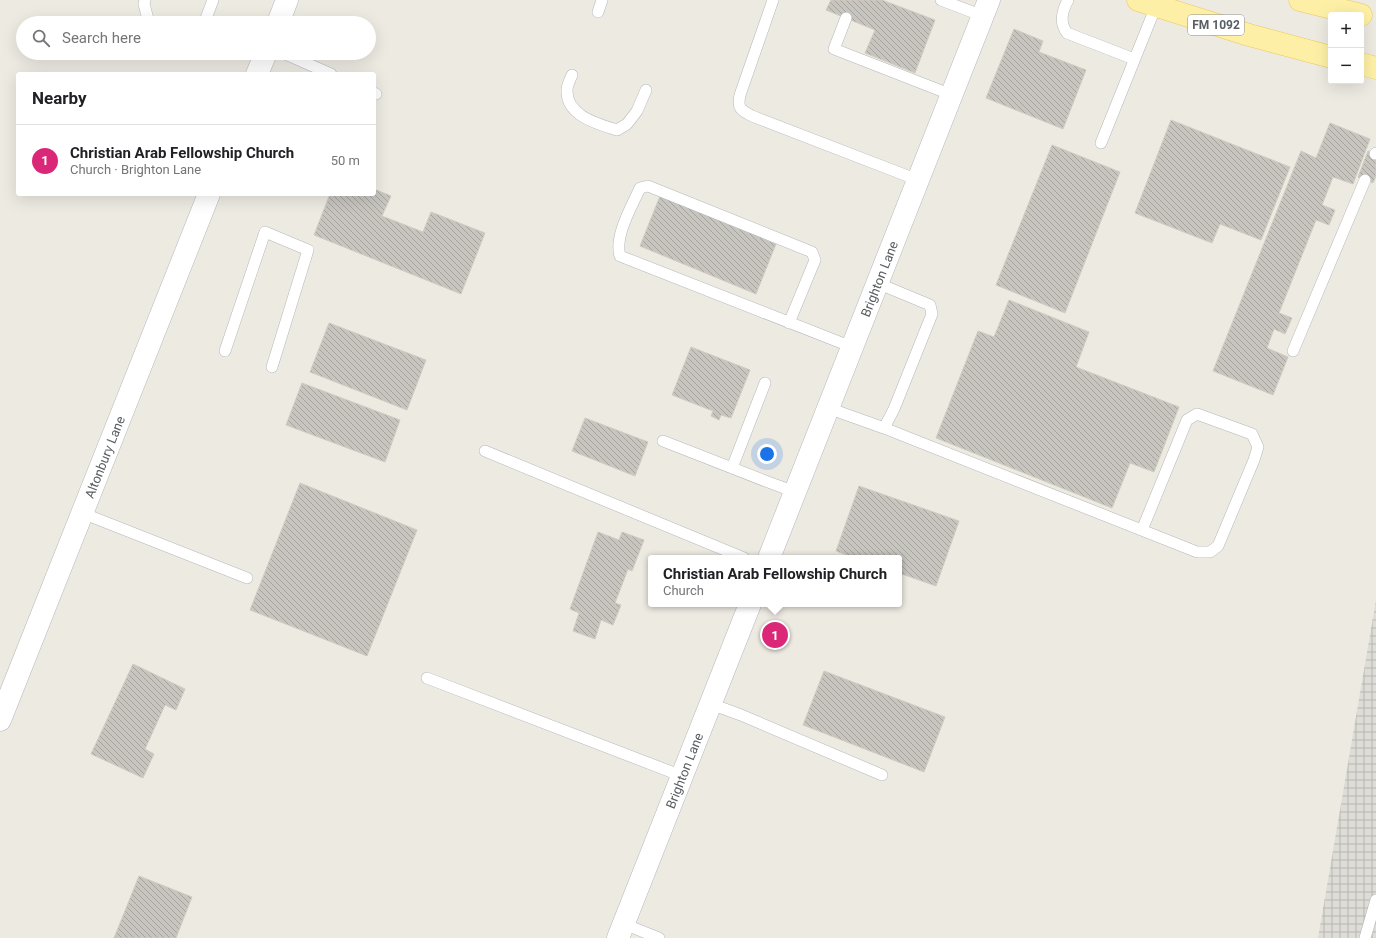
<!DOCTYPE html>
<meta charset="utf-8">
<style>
body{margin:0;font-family:Roboto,sans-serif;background:#f2f2f2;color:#202124}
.controls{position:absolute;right:12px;top:12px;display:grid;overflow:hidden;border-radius:4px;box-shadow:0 4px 16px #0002}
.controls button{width:36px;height:36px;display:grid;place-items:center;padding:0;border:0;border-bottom:1px solid #e0e0e0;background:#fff;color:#202124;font:20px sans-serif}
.you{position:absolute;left:767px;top:454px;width:14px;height:14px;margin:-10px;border:3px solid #fff;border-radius:50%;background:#1a73e8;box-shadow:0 0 0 6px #1a73e833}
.badge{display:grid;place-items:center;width:26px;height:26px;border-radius:50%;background:#db2777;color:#fff;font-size:13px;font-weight:700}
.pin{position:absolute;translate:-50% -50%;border:2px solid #fff;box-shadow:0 1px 4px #0006}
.popup{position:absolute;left:648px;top:555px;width:254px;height:52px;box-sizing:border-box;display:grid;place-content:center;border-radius:4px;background:#fff;filter:drop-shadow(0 1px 3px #0005);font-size:13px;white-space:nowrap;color:#757577}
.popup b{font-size:15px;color:#202124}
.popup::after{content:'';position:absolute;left:50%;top:100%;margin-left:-8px;border:8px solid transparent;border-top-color:#fff}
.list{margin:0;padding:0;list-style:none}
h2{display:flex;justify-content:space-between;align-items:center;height:52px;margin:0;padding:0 16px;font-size:17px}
h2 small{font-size:13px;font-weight:400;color:#757577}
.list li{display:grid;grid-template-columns:26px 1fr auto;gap:12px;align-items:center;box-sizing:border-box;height:72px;padding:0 16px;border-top:1px solid #e0e0e0}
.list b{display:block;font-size:15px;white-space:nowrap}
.list p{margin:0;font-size:13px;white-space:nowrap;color:#757577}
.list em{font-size:13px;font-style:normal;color:#757577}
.icon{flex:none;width:22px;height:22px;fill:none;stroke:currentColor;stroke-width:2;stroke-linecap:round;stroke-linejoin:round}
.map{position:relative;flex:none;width:1376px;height:938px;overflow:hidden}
.search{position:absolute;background:#fff;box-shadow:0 4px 16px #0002;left:16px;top:16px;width:360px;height:44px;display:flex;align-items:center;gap:10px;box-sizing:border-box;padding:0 14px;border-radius:22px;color:#757577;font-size:15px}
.panel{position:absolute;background:#fff;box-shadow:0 4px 16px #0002;left:16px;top:72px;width:360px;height:124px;border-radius:4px}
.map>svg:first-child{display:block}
</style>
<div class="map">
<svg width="1376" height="938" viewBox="0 0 1376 938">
<defs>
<pattern id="industrial-grid" width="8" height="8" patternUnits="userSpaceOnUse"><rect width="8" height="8" fill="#dedcd6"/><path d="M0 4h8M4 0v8" fill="none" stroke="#b7b6b1"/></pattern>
<pattern id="building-back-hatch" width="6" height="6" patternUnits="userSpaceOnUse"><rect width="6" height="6" fill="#c8c5bf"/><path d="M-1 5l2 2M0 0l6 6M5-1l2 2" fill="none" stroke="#a5a39f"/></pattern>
</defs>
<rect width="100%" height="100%" fill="#edeae2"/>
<!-- industrial -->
<path fill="url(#industrial-grid)" d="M1376 600V938H1318Z"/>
<!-- building -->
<path fill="url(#building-back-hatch)" stroke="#d1ccc0" d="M831 0H882L935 20 915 73 865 53 875 30 826 10Z
M1014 29 1043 41 1039 52 1086 70 1063 129 986 98Z
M1171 120 1290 167 1261 240 1220 224 1212 243 1135 213Z
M1330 123 1370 139 1353 184 1333 177 1322 205 1335 210 1329 225 1316 220 1279 313 1292 318 1285 334 1274 329 1267 348 1288 357 1273 395 1213 371 1301 151 1316 158Z
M1052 145 1120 172 1065 313 996 285Z
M1368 151 1376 154V176L1373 183 1358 177Z
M374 189 391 196 382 216 423 232 431 212 485 233 461 294 314 235 330 194H374Z
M660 196 776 244 756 294 640 246Z
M1009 300 1089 332 1076 367 1179 407 1154 472 1130 463 1112 508 936 438 978 331 994 337Z
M329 323 426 360 407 410 310 372Z
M691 347 750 370 731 418 721 415 719 420 711 416 713 411 672 395Z
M302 383 400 420 385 462 286 425Z
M585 418 648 442 635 476 572 451Z
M300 483 417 530 367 656 250 610Z
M859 486 959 521 936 586 899 573V558H855L836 551Z
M598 532 619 540 622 532 644 540 632 571 628 569 615 603 621 605 613 625 601 620 595 639 573 631 579 613 570 609Z
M133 664 185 689 176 710 165 705 145 749 154 754 143 778 91 754Z
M824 671 945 717 924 772 803 725Z
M139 876 192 897 176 938H114Z"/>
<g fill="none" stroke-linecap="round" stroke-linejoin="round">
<defs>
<path id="service" d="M145 0 144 4 149 23
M773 0 740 95C737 109 741 110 752 116L918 180
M941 0 983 16
M1068 0C1062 11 1059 22 1067 33L1134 59
M598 12 602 0
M846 18 834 49 952 95
M202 23 205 21 213 0
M283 53 331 74
M572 75C570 80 567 85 567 90 566 116 598 124 617 130L627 124 637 111 646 90
M374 93 376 94
M1101 143 1156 6
M1375 154 1376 153
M789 323 815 260 812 252 648 186 640 188C632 206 614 236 620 256L852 347
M225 351 265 232 308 250 272 367
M1293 351 1365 180
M828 408 884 428 894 409 932 314 930 305 877 283
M884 428 1197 552H1210L1218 546 1254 460 1258 447 1252 434 1197 414 1187 420 1142 530
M663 441 768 482 795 492
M485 451 744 558
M732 468 765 383
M82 513 247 578
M427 678 682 776
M711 704 741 715 882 775
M624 924 659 938
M1365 938 1376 900"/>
<g id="minor">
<path d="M278 23 287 0"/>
<path d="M257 74 266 53"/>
<path id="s1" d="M769 558 989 0"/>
<path id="s2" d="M0 720 209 194"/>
<path id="s3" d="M618 938 750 604"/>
</g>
<path id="primary" d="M1138 0 1249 35 1331 57
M1300 0 1361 15
M1361 64 1376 68"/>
</defs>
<!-- service casing -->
<use href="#service" stroke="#b4b8bc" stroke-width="12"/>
<!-- minor casing -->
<use href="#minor" stroke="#b4b8bc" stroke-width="23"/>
<!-- primary casing -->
<use href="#primary" stroke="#efc659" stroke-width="23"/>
<!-- service -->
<use href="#service" stroke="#fff" stroke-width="11"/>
<!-- minor -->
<use href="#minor" stroke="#fff" stroke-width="22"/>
<!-- primary -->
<use href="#primary" stroke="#fdf0a6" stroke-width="22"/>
</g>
<g text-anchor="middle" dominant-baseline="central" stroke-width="3" stroke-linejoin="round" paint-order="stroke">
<!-- shield labels -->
<rect fill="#fff" stroke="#8c8e91" stroke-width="1" x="1188" y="15" width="56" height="20" rx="3"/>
<g font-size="12" font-weight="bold" fill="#5a5e62">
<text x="1216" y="25">FM 1092</text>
</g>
<!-- street labels -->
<g font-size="13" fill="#5a5e62" stroke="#fff">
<text stroke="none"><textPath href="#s1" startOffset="300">Brighton Lane</textPath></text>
<text stroke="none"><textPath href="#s2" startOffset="283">Altonbury Lane</textPath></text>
<text stroke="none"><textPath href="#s3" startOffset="180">Brighton Lane</textPath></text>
</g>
</g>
</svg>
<div class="controls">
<button>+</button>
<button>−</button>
</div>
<div class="you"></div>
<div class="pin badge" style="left:775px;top:635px">1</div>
<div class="popup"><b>Christian Arab Fellowship Church</b>Church</div>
<div class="search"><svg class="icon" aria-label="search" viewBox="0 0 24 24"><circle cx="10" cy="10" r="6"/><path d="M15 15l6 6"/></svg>Search here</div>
<section class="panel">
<h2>Nearby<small></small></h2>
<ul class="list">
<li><span class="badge">1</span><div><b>Christian Arab Fellowship Church</b><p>Church · Brighton Lane</p></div><em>50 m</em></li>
</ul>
</section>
</div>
